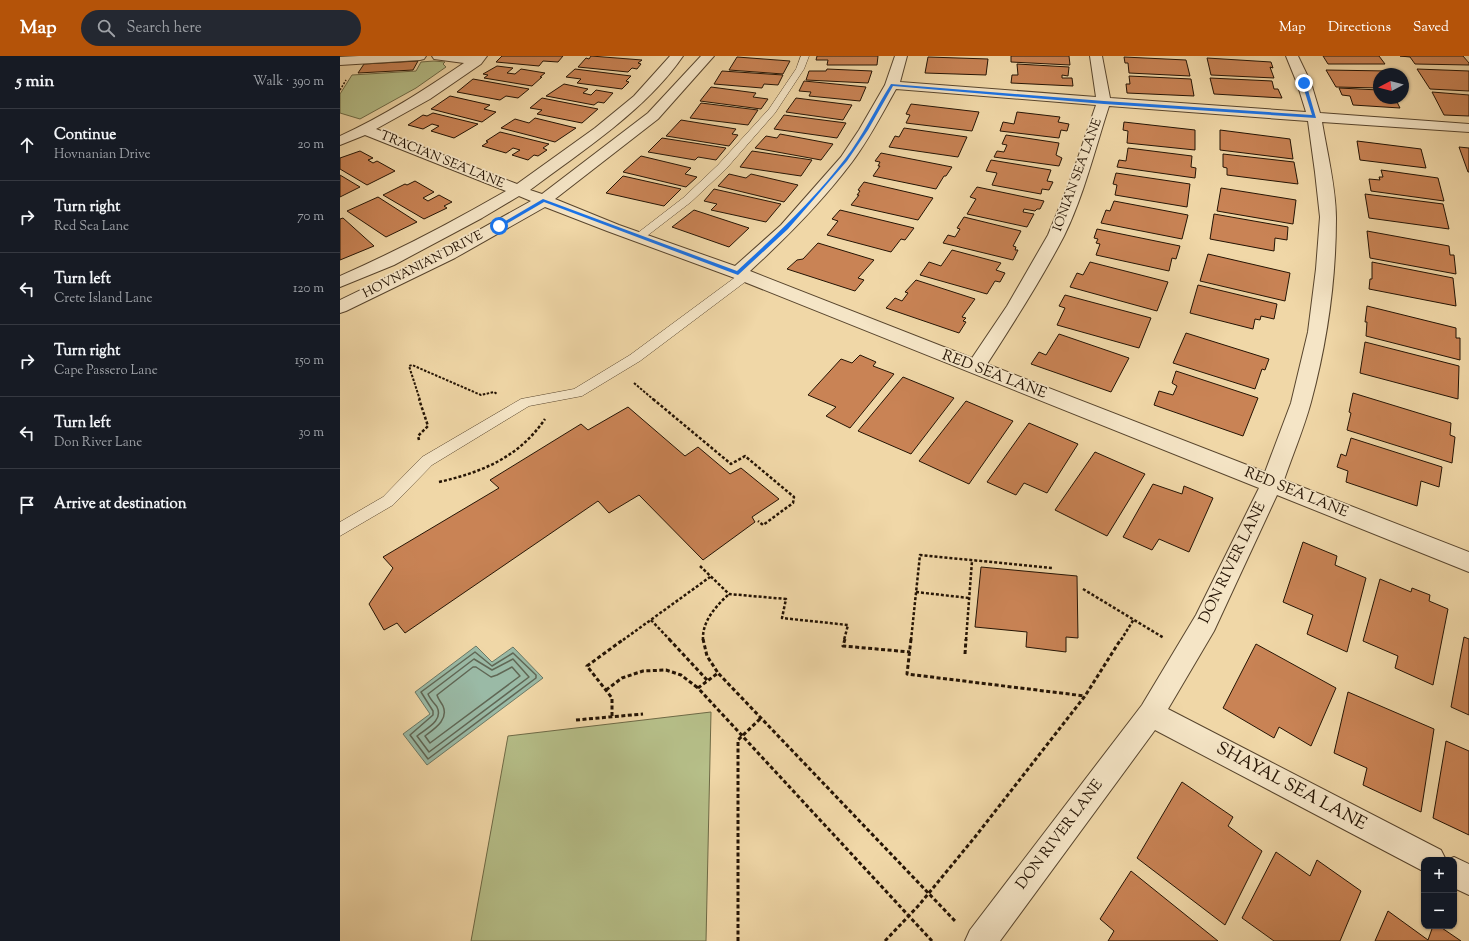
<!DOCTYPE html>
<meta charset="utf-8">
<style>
body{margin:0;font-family:"Sorts Mill Goudy",serif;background:#242831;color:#f1f3f6}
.controls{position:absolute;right:12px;bottom:12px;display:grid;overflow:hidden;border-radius:8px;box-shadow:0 1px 3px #0004}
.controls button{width:36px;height:36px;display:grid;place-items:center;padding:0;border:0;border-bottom:1px solid #363941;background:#171b24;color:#f1f3f6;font:20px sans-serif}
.compass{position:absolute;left:1033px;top:12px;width:36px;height:36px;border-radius:50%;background:#171b24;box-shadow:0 1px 3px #0004;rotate:263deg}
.stop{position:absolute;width:12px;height:12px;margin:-9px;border:3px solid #1a73e8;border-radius:50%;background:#fff}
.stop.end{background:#1a73e8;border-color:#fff;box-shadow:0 1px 4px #0008}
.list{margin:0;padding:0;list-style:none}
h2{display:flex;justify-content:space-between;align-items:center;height:52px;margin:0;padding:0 16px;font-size:17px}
h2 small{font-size:13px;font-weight:400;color:#9ea1a6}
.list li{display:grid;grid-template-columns:26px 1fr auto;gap:12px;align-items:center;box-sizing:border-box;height:72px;padding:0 16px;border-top:1px solid #363941}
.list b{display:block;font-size:15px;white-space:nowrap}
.list p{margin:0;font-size:13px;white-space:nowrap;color:#9ea1a6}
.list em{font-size:13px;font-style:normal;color:#9ea1a6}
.icon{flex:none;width:22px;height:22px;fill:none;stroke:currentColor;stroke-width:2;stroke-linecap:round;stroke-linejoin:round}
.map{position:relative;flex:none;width:1129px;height:885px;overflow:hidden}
header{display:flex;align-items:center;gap:24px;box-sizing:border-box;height:56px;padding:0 20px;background:#b45309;color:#fff}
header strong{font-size:19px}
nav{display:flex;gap:22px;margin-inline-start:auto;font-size:14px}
.search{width:280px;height:36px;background:#242831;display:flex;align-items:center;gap:10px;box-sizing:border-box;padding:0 14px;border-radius:22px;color:#9ea1a6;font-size:15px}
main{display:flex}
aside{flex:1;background:#171b24}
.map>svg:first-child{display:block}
</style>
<header>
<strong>Map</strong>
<div class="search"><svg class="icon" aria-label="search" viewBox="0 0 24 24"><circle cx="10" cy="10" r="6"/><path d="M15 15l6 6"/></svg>Search here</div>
<nav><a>Map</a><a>Directions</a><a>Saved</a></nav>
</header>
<main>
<aside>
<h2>5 min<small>Walk · 390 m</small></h2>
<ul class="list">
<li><svg class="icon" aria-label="ahead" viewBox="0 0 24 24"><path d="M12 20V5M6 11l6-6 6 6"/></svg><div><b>Continue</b><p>Hovnanian Drive</p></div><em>20 m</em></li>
<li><svg class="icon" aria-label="right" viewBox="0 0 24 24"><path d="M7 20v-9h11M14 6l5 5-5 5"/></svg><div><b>Turn right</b><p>Red Sea Lane</p></div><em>70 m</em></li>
<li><svg class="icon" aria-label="left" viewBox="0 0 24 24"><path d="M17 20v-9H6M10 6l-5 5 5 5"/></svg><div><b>Turn left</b><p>Crete Island Lane</p></div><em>120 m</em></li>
<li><svg class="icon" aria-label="right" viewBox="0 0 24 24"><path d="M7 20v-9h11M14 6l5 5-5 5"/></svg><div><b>Turn right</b><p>Cape Passero Lane</p></div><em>150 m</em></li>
<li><svg class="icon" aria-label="left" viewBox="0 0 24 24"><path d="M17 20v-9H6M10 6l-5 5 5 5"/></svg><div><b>Turn left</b><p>Don River Lane</p></div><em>30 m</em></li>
<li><svg class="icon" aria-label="arrive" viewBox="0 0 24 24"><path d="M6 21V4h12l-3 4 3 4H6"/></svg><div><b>Arrive at destination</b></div></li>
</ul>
</aside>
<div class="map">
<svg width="1129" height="885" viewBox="0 0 1129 885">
<rect width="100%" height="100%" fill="#f0d7a7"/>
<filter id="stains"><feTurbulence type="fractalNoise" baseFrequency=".005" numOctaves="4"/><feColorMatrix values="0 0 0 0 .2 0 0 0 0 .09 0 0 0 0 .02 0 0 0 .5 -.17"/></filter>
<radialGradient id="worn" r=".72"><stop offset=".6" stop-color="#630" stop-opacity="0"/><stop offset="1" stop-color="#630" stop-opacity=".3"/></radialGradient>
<!-- green -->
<path fill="#b6bf89" stroke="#6e6a46" d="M94 5 105 6 103 8 106 11 76 32 20 63 0 57V38L12 19 76 15 81 6Z
M371 656 366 885H131L168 680Z"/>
<!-- water -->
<path fill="#9abaa6" stroke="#6b7865" d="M136 590 152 606 173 591 203 622 87 709 63 678 90 658 75 636Z"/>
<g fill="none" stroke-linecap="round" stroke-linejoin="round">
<!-- shore -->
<path stroke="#606755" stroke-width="1.5" d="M135 596 152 610 173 597 196 619V622L88 703 70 679 93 659V655L81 636Z
M134 603 152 614 173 603 189 621 89 696 77 680C85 673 104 665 97 651 94 647 90 643 88 638Z
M133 611H136L151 621 157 619 172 611 180 620 90 687 85 680C94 673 109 664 103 650 101 646 98 643 97 639Z"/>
</g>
<!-- building -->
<path fill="#c98355" stroke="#251404" d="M162 0H223L218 6 203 5 199 10 156 6Z
M251 0 302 4 298 7 301 8 297 13 292 12 288 16 238 11 246 2 249 3Z
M477 0H538L537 9H487L488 4H476Z
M671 0H729L730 9 671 6Z
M983 0H1039L1045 8H988Z
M1060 0H1123L1129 7V9L1075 8 1070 1Z
M397 1 450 5 443 18 389 14Z
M588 1 648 3 646 19 585 17Z
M784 1 846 4 850 20 789 17 788 7H785Z
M867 2 931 6 933 12 930 11 934 22 871 19Z
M78 5 73 14 18 17 24 8Z
M677 8 729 11 728 20 722 19V22H732L733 30 671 27 672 19H678Z
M157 10 173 12 167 17 175 18 181 13 205 17 200 21H202L192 30 144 22 148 19 143 18Z
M235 13 291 20 286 25 289 26 282 33 237 27 241 23 226 21Z
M487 13 532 15 528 27 466 24 469 15H486Z
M1077 13 1129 15V35L1090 33Z
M986 14 1048 15 1050 18H1039V32L996 31Z
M382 15 443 19 438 29 424 28 422 32 374 28Z
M789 20 851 23 854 40 787 37 786 28H790Z
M870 22 932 25 934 33H938L942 42 874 38Z
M133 23 189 33 178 42 166 40 160 44 117 36Z
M464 25 526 31 520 45 469 40 471 36 459 35Z
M224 28 248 33 243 37 251 39 256 34 273 37 264 47 258 46 254 49 206 40Z
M371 31 416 37 413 41 428 43 421 53 360 45Z
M999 32 1039 34V42H1055L1060 52 1013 49 1010 40 1002 39Z
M1092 36 1129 39V60L1104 59Z
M110 40 150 49 144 53 156 56 142 66 91 53Z
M202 42 258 53 242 67 197 58 202 54 190 52Z
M456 42 512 49 503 64 446 56Z
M361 47 418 54 408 69 350 62Z
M571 48 639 56 632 75 566 67 570 59 566 58Z
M677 56 720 61 718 66 729 68 727 75 721 74 719 82 660 75 663 66 674 68Z
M93 57 138 68 114 82 91 75 99 70 92 68 83 73 68 69 83 59 87 60Z
M444 59 506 67 497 82 434 73Z
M195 62 236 72 215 86 161 72 175 63 189 67Z
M341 64 396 73 392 78 398 79 389 90 326 80Z
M784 66 855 74V94L787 87 788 75 783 74Z
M564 72 627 81 618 101 549 91 555 80 559 81Z
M880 74 950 83 953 103 880 94Z
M160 76 209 88 203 92 207 94 198 100 194 99 188 104 172 99 180 94 173 92 166 97 142 90 148 86 146 85Z
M440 78 493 88 481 104 415 92 426 80 437 82Z
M666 79 719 87 716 99 722 102 719 110 654 101 657 95 664 96 667 89 662 88Z
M322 82 386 92 376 104 358 101 355 104 308 96Z
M1017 85 1081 93 1086 112 1020 104Z
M1119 91 1129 92V116H1128Z
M788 92 852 100 851 111 856 112 855 122 777 111 779 104 786 105Z
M20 95 33 102 28 104 33 107 37 105 55 115 27 129 0 113V102Z
M412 95 472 104 461 120 400 111Z
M541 97 612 111 606 120H604L596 133 533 120 540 110H538L540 106 535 105Z
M883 98 954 106 958 128 887 119V112L883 111Z
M301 100 351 112 345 118 357 121 346 131 283 116Z
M651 104 711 114 707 125 713 126 709 134 702 133 701 138 652 129 657 117 646 115Z
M1041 114 1098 122 1104 145 1031 135 1029 123 1040 124 1039 121H1043Z
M776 117 850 128 847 151 775 139 777 129 773 128Z
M389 118 406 122 411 118 458 129 444 146 378 130Z
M0 119 20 131 0 141Z
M283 120 341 133 324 150 266 137Z
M75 125 94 136 83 142 88 145 99 139 112 146 104 150 107 152 84 163 43 139 65 128 67 129Z
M524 126 593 142 578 164 511 149 519 139H517L520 135 518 134Z
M637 131 704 145 700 153H697L695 155 684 153 683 156 694 158 687 171 627 158 636 143 630 141Z
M881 132 956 144 953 168 877 155Z
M374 133 441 148 426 166 371 154 377 148 364 145Z
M1025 138 1103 148 1109 173 1029 162Z
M38 141 77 166 46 181 7 155Z
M774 145 848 159 842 183 761 167 766 154 770 155Z
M354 154 409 172 389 191 332 171Z
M500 154 574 172 565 184 561 183 551 196 487 179 498 165 492 163Z
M874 158 948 171 947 184 935 182 934 195 870 183Z
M624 161 681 175 673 190 676 191 675 194H678L673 204 603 187 608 179 615 181 620 173 617 172Z
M3 162 34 190 0 204V163Z
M757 173 840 190 836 203 832 202 829 215 756 199 760 188 756 187 758 183 754 182Z
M1027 175 1109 190 1110 199H1114L1116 218 1030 202Z
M478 187 534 204 518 222 524 224 515 235 447 213 457 204 463 203Z
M612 194 661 207 656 214 665 217 660 226 655 225 647 238 580 219 589 206 601 210Z
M868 198 950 217 945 245 860 225Z
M750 206 828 226 817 255 730 231 737 217 743 219Z
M1032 206 1113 222 1116 250 1029 233 1030 223H1032Z
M576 224 635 243 622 261 626 262 623 265 626 266 619 277 546 252 555 242 562 245 568 237 565 236Z
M858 229 937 248 934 263 921 260 920 264 915 263 913 273 850 257Z
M725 239 811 262 799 292 717 269 725 252 719 250Z
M1027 250 1116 272V282H1120V304L1026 280 1027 266H1025Z
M846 277 929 303 925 314 922 313 915 333 833 307Z
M719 278 789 302 771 336 691 308 699 296 706 299Z
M1025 286 1119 310 1118 343 1020 317Z
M520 299 536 306 533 310 554 318 510 372 486 360 496 351 468 339 501 303 512 307Z
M836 315 918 342 903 380 814 349 819 335 833 339 837 330 832 327Z
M563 321 614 342 571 398 518 375Z
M1013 337 1111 367 1110 379 1115 381 1112 407 1007 374 1011 357 1009 356Z
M626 345 673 365 629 428 579 405Z
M288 351 345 400 358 391 390 418 401 412 439 443 412 461 415 466 363 504 299 439 269 457 258 445 65 577 57 567 44 574 29 548 53 512 43 501 159 432 150 424 241 368 248 374Z
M689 367 738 388 707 437 684 427 676 439 647 426Z
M1011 382 1102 411 1099 431 1081 425 1077 450 1006 426 1008 415 997 411 1001 398 1006 400Z
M755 396 805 418 767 480 715 454Z
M813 428 842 438 844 430 873 442 849 496 819 483 812 494 783 481Z
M963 486 997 500 995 509 1026 522 1007 596 967 578 973 559 943 546Z
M641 511 737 520 738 582 726 581V596L686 591 687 576 635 571Z
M1040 523 1071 536 1072 532 1090 539 1089 545 1108 553 1093 629 1055 612 1058 600 1023 585Z
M1124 581 1129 583V659L1111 651Z
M916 588 996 632 971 690 939 671 934 682 883 652Z
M1008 636 1094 673 1081 756 1023 729 1027 712 994 697Z
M1106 685 1129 695V779L1093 762Z
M842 726 893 761 888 770 922 795 885 869 797 802Z
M936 796 970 820 977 804 1021 835 1000 885H934L902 862Z
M791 815 878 885H768L774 875 760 863Z
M1048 855 1088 884 1093 870H1099L1121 885H1035Z"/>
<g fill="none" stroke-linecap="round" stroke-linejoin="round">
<defs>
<path id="service" d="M461 0H469L464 13 435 57 386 113 351 146 303 183H295L293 181 295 179 343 142 378 109 429 53 456 13Z
M405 216 409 217 411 220 409 223 300 305 242 340 189 350 92 409 53 449 0 480V466L43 441 82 401 181 343 234 333 290 299 401 217Z"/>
<path id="minor" d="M19 0H86L84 3 80 4 0 9V1Z
M92 0H147L141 8 90 43 36 73 177 128 255 72 294 40 330 0H343C306 54 242 95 190 134L202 138 308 57 361 0H374L318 63 215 143 279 169 395 210 441 169 501 101 519 74 545 29 555 0H567L560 26 756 41 750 0H762L770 42 966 56 957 27 946 0H958L971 27 980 57 1129 68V76L982 66C987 96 996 132 996 162 996 223 987 287 971 346 964 372 953 398 944 424L1129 496V516L937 439 874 575 828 653 1101 794 1106 804H1084V816L1081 814 815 674 660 885H625L630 874 802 649 856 559 919 432 392 221 267 175 205 151 115 202 6 255 0 257V244L103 194 191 145 179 140 142 162 54 209 0 231V220C57 195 112 166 166 135L25 79 0 89V80C44 60 84 34 124 7L94 3ZM556 33 756 49 729 128 708 179 667 250 632 302 410 215C446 182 482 146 512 106 529 83 542 58 556 33ZM769 50 968 65 975 116 980 161 976 213 968 276 951 347 925 416 647 308C674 266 701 224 724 180 744 139 755 93 769 50Z
M1114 801 1129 808V839L1114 832V804H1107Z"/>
</defs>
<!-- service casing -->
<use href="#service" stroke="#58452d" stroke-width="1"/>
<!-- minor casing -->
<use href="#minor" stroke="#58452d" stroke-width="2"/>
<!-- path-far3 -->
<path stroke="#251404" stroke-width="1.5" stroke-dasharray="2 1.5" stroke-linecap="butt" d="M0 34 6 24"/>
<!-- path-far2 -->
<path stroke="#251404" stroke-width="2" stroke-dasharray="2.5 1.5" stroke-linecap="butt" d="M294 327 314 344
M80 344 69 310 72 309 141 339 154 336 157 338"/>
<!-- path-far1 -->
<path stroke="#251404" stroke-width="2.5" stroke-dasharray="3 2" stroke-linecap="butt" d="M313 343 391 408 405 400 454 441 453 447 423 469 418 465
M79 384 78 380 88 370 79 343
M99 426C143 416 179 401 205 363
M360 510 389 538 446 543 442 562 508 569 504 584
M743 533 824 582
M576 536 629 542
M311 564 330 584
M283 584 370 521
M363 584C362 565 376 550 389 538
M571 584 580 499 712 512
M626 584 632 505
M781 584 794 563"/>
<!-- path -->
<path stroke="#251404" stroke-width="3" stroke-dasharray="4 2.5" stroke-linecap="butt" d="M329 583 367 624
M363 583 367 600 378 617
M505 583 503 590 570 596
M571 583 567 618 745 640
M625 598 626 583
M266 634 282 622 303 615 326 614 341 619 358 632
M272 660V642L247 610 284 583
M236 664 303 658
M398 885V684L421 662
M545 885 579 849 635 781 745 640 781 583
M592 885 358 632 378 617 616 866"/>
<!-- service -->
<use href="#service" fill="#f5e5c6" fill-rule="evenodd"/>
<!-- minor -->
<use href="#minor" fill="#f5e5c6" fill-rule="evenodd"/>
</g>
<!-- route -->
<path fill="#1a73e8" d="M964 26 966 27 976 62 764 48 553 30 528 74 507 105 448 173 398 219 204 146 161 171 157 170 203 143 397 215C434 181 474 144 505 103 523 80 535 53 551 28L764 45 972 59 962 27Z"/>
<g text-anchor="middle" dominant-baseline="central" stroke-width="3.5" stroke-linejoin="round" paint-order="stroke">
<!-- far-street labels -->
<g font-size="13" fill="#251404" stroke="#f5e5c6">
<text transform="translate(102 104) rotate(22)">TRACIAN SEA LANE</text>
<text transform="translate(738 119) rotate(-70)">IONIAN SEA LANE</text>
<text transform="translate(83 209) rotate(-27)">HOVNANIAN DRIVE</text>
</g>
<!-- street labels -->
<g font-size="15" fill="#251404" stroke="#f5e5c6">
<text transform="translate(654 319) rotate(21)">RED SEA LANE</text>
<text transform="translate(956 437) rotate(22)">RED SEA LANE</text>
<text transform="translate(893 507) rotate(-64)">DON RIVER LANE</text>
<text transform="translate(720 779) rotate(-53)">DON RIVER LANE</text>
</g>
<!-- near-street labels -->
<g font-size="18" fill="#251404" stroke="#f5e5c6">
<text transform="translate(951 731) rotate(28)">SHAYAL SEA LANE</text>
</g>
</g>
<rect width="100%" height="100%" filter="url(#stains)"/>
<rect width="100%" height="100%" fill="url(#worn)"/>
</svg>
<div class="controls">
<button>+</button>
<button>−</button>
</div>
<svg class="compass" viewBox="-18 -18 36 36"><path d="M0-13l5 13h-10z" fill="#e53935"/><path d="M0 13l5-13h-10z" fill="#9ea1a6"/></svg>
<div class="stop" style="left:159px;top:170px"></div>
<div class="stop end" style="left:964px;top:27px"></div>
</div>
</main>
